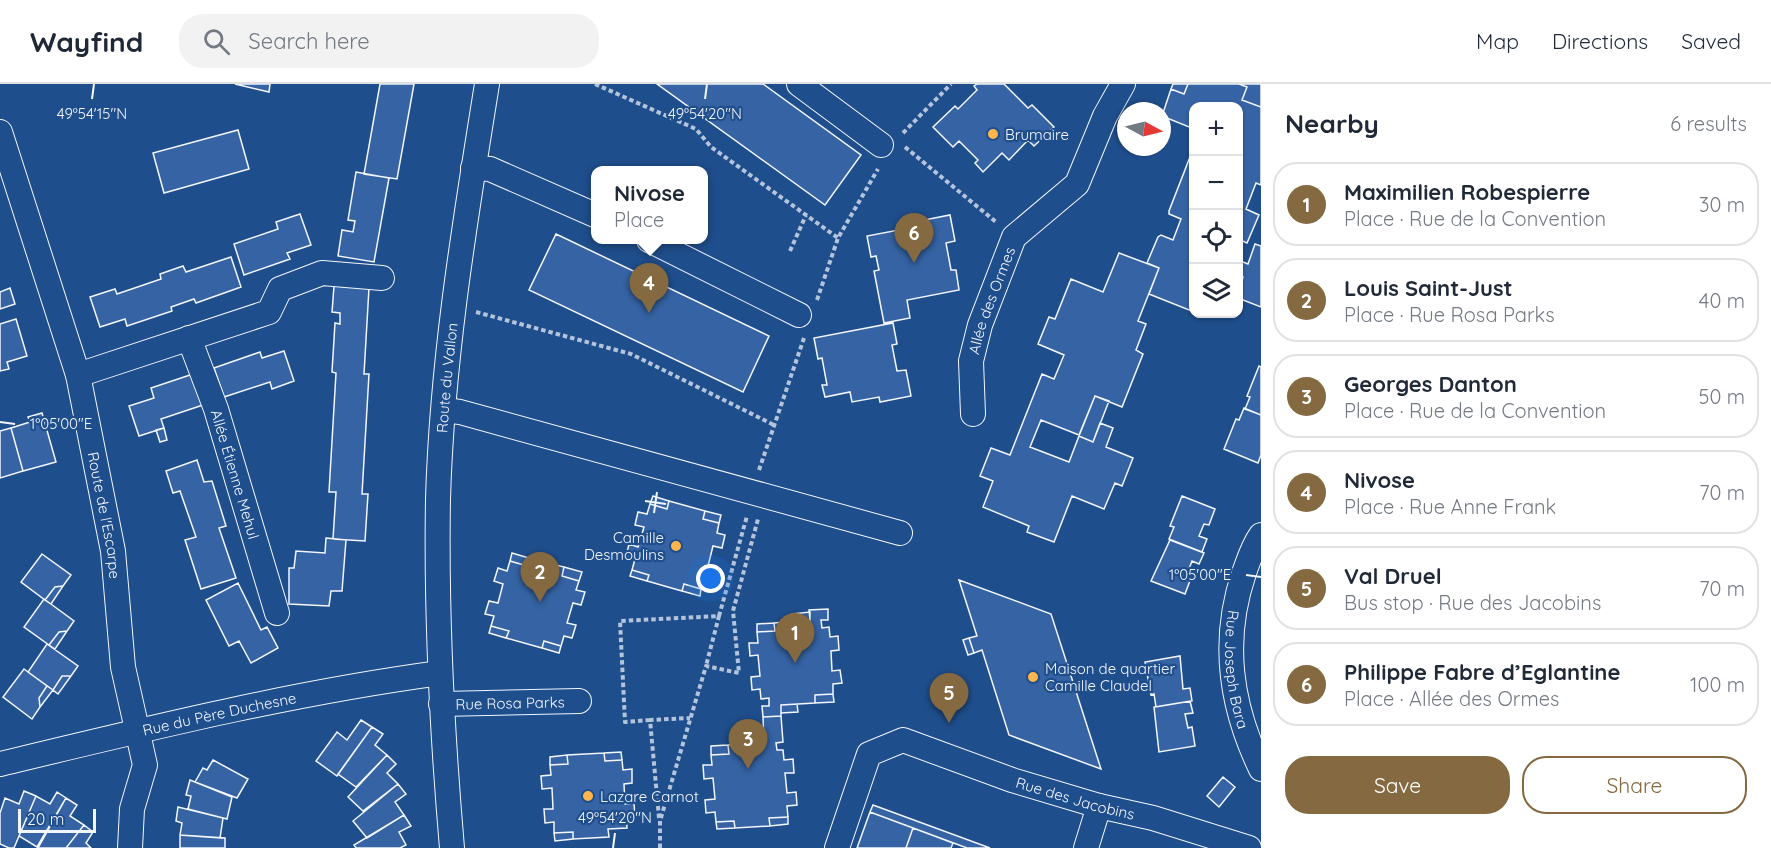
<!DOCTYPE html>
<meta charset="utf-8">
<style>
body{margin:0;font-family:Quicksand,sans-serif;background:#f2f2f3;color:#1f2937}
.controls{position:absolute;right:18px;top:18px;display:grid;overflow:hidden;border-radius:12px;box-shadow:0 2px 4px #0004}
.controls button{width:54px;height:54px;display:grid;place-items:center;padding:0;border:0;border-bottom:2px solid #e0e1e3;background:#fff;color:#1f2937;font:30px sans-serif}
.compass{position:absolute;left:1117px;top:18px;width:54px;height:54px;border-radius:50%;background:#fff;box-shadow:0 2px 4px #0004;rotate:97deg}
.scale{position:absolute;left:18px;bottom:15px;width:78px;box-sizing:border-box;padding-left:6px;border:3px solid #f2f6ff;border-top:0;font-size:16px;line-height:21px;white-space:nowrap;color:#f2f6ff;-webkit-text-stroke:4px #1f4e8c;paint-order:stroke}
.you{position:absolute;left:711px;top:495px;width:21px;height:21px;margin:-15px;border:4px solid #fff;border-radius:50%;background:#1a73e8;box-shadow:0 0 0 9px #1a73e833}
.badge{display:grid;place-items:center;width:39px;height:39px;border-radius:50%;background:#846941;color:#fff;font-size:20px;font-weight:700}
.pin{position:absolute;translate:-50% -50px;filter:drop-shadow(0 2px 3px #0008)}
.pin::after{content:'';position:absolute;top:32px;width:21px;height:18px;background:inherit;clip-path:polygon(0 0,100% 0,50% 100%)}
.popup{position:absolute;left:591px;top:82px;width:117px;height:78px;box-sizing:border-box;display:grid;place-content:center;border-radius:12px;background:#fff;filter:drop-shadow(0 2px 4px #0005);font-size:20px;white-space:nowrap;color:#747a83}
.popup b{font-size:22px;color:#1f2937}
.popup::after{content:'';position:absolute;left:50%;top:100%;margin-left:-12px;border:12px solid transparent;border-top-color:#fff}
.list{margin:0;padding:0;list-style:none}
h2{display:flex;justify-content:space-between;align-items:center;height:78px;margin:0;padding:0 24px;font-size:26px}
h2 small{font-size:20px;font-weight:400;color:#747a83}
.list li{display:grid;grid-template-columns:39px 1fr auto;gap:18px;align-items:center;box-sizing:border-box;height:84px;margin:0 12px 12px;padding:0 12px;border:2px solid #e0e1e3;border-radius:24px}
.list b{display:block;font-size:22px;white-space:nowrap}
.list p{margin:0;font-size:20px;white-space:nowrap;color:#747a83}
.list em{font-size:20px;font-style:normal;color:#747a83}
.actions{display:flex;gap:12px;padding:18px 24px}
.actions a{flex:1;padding:14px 0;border:2px solid #846941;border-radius:24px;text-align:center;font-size:21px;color:#846941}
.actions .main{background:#846941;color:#fff}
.icon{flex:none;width:33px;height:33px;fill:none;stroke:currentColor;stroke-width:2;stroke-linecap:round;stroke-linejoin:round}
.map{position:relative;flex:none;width:1261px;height:764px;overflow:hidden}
header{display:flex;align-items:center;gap:36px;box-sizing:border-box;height:84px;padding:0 30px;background:#fff;border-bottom:2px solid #e0e1e3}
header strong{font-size:28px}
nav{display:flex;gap:33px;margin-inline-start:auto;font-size:21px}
.search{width:420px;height:54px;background:#f2f2f3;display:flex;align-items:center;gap:15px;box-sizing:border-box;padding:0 21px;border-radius:24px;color:#747a83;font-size:22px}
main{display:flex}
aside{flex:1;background:#fff}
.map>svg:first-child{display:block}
</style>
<header>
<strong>Wayfind</strong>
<div class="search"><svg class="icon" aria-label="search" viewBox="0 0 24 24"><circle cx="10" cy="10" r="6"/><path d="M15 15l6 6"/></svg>Search here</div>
<nav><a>Map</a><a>Directions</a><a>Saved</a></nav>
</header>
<main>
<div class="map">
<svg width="1261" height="764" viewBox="0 0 1261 764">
<rect width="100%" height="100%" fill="#1f4e8c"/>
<!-- building -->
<path fill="#3563a3" stroke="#f2f6ff" stroke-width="1.5" d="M235 0H270L269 8Z
M380 0H414L397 95 364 90Z
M657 0H763L861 71 825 121Z
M977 0H1004L1028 24 1032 21 1054 43 1034 62 1028 56 1009 76 1002 69 983 88 975 79 978 76 959 57 953 63 933 43 955 22 958 25 977 6 974 2Z
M1173 0H1188L1184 10 1171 5Z
M1188 0H1239L1247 3 1242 16 1261 23V101L1256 99 1246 125 1259 131 1247 159 1238 155V22H1194V45L1162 32 1171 5 1184 10Z
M1239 0H1261V23L1242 16 1247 3Z
M238 46 249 85 164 109 153 69Z
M1190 73 1194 74V228L1149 210 1159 184 1147 179 1158 153 1161 151 1173 156 1181 135 1169 130V127Z
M356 88 389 94 374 178 338 172 342 146 353 148 355 137 348 136Z
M300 130 311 161 287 169 290 175 244 191 234 160 278 145 276 138Z
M950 131 955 157 946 159 951 186H956L959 206 907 216 910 234 884 239 874 187 879 186 876 172 871 173 867 152 920 142 919 137Z
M556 150 769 252 743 308 529 206Z
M1255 160 1261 162V223L1238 214 1243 193 1238 191V176L1248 180Z
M1119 169 1159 184 1138 237 1146 240 1136 266 1143 270 1122 323 1095 312 1079 351 1041 336 1030 363 1069 378 1079 352 1093 358 1100 339 1113 344 1106 363 1133 374 1122 402 1115 399 1104 425 1072 412 1054 458 1027 448 1029 442 983 423 993 397 980 392 991 364 1010 371 1042 290 1054 295 1064 271 1038 260 1049 233 1055 235 1071 195 1103 208Z
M231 173 241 203 196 219 194 215 171 223 172 227 127 242 125 235 100 243 90 213 115 205 117 210 161 195 160 190 183 182 186 188Z
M334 202 369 204 364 290H369L362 410H368L365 457 333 455 336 408H329L336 289 332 288 335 239 340 240V229L332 228Z
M10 204 15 220 0 225V208Z
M16 235 27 272 7 278 9 285 0 287V240Z
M893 239 897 260 892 261 897 287 906 286 911 312 880 318 879 313 852 318 850 308 825 313 822 301H827L822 274 818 275 814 254Z
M284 267 294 297 272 305 270 298 224 313 214 284 260 268 262 274Z
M1259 282 1261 283V331L1245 325 1250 313 1247 312Z
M196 289 206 320 161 335 164 344 139 352 129 322 154 314 151 304Z
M1095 312 1109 317 1093 358 1079 352Z
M1244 324 1261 331V371L1258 379 1224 365 1236 335 1239 336Z
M42 329 56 378 23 387 11 344 30 338 28 333Z
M11 344 23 387 0 394V347Z
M164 344 167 356 160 358 156 346Z
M197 376 204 398 212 397 226 442 219 444 236 494 201 505 185 456 196 453 180 407 173 409 166 387Z
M653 412 669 417 667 425 650 420Z
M1182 412 1215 425 1209 441 1204 440 1199 452 1207 455 1202 468 1169 455 1174 443 1170 442Z
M669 417 705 427 703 435 719 439 717 449 725 451 722 464 713 462 708 482 716 484 712 497 704 495 701 505 684 500 682 507 647 497 649 491 632 486 635 475 626 473 629 460 638 463 644 443 635 441 638 428 647 430 650 420 667 425Z
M705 427 721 431 719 439 703 435Z
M326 454 346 456 342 507H331L329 522 289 520V484H294L296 467 325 469Z
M1170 456 1204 469 1199 480 1192 477 1186 493 1191 494 1185 510 1151 497Z
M512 469 529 474 527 482 510 477Z
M42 470 71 491 63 502 55 503 45 516 21 498Z
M529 474 564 483 562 492 579 497 576 506 585 508 581 521 573 519 567 539 576 541 572 554 564 552 561 562 544 557 542 564 506 554 509 547 491 542 494 532 485 530 489 517 498 519 503 500 494 497 498 484 507 487 510 477 527 482Z
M564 483 582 488 579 497 562 492Z
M632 486 649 491 647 497 630 492Z
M959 496 1051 530 1101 685 1009 651 982 566 974 569 969 554 977 552Z
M238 499 261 546 267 543 278 564 251 579 239 557 229 562 206 516Z
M684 500 701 505 700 512 682 507Z
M63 502 51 520 45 516 55 503Z
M44 515 74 537 67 547 59 548 49 561 24 543Z
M828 525V536H821L822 544 829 543 830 553 838 552 839 566 831 567 832 587 840 586 842 599 833 600V610L815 611V619L781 621V632L763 633 762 622H769V614L761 615 760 605 752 606 751 593 760 592 758 571 750 572 749 559H758L757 548 775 547 774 539 810 536 809 526Z
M810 528V536L792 538V530Z
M774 539 775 547 757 548V540Z
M491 542 509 547 506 554 489 549Z
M67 547 55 565 49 561 59 548Z
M969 554 974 569 968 571 963 556Z
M544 557 561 562 559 569 542 564Z
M47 560 78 582 71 592H62L53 606 28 588Z
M1180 572 1183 605 1190 604 1192 617 1156 623 1154 610 1151 611 1145 578Z
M24 585 47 602 39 614 40 623 32 635 3 613Z
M62 592H71L58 610 53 606Z
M47 602 53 606 40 623 39 614Z
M833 610 834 618 815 619V611Z
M1190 617 1193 629 1185 630 1188 644 1192 643 1195 662 1159 668 1154 623Z
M797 620 798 628 781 629V621Z
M781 632 783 658 776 659 777 666H783L784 676 793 675 794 689H785L787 709 796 708 797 721 787 722 788 733 769 734 770 742 735 744 734 737 716 738 715 728 706 729 705 716 715 715 713 694 704 695 703 681H712L711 671 729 670 728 661 764 659 763 633Z
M361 636 372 643 337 692 316 677 337 648 347 656Z
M372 643 383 650 375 661 387 671 356 703 338 690Z
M728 661 729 670 711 671V662Z
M621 668 622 676 605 677 604 669Z
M604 669 605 677 622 676 623 686 632 685V699L624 700 625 720 634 719 635 733H626L627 744 608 745 609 753 573 755V748L554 749V738L545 739 544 725H553L552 704 542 705 541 692 551 691 550 681 568 680 567 671Z
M387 671 396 680 387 689 398 700 363 727 348 713Z
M567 671 568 680 550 681V673Z
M213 676 248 695 237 714 195 698 203 684 207 686Z
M1223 693 1235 703 1219 723 1207 712Z
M190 696 232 713 227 735 188 725 191 712 186 711Z
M398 700 406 710 395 718 404 731 367 754 353 737Z
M24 707 36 712 14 764H9L0 760V729L5 714 19 720Z
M57 708 66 714 37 763 19 752 36 712 50 720Z
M66 714 77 721 70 732 84 741 66 764H38Z
M873 721 990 764H967L870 728Z
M178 723 223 734 220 754 180 751 182 739 176 737Z
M870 728 913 744 906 764H857Z
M404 731 411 742 399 748 406 761 400 764H356L354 761Z
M788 733V740L770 742 769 734Z
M734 737 735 744 717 745 716 738Z
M84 741 93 748 86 759 91 764H66Z
M913 744 953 759 951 764H906Z
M573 748V755L555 757 554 749Z
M180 751 225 754V764H180Z"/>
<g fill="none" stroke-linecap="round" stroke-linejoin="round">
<defs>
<g id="minor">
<path d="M799 0 881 61"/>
<path id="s1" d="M0 48 78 291 113 467 123 583 145 681 132 725 130 764"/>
<path d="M473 84 490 85 595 131"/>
<path d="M649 156 799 231"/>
<path id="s2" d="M189 254 216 325 277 529"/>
<path d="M78 291 269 228 280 205 322 189 382 194"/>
<path d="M444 326 460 328 900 449"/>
<path id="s3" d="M973 330 971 277 980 241 1014 153 1077 100 1105 32 1123 0"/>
<path id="s4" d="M1261 451C1253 462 1249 475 1244 489 1221 557 1230 621 1261 685"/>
<path id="s5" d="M441 620 579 617"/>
<path id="s6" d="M0 680C146 645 291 609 440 589"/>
<path id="s7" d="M452 764C442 648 436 531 438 415 442 275 465 137 487 0"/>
<path id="s8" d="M837 764 869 670 903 656 1012 696 1099 722 1153 734 1249 764"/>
<path d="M1086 764 1099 722"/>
</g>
</defs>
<!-- minor casing -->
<use href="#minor" stroke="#f2f6ff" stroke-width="26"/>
<!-- path -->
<path stroke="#b3c4dc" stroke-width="4" stroke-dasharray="4.5 3" stroke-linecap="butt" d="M595 0 696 45 711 63 838 154
M903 49 951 0
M905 63 996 138
M790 167 806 131
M817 216 838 154 878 85
M476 228 631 270 774 341
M759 386 804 254
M719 532 747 432
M650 636 625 638 620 537 719 532 706 582
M659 734 650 636 690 634
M660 764V737L706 582 739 589 733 527 758 435"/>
<!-- minor -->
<use href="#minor" stroke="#1f4e8c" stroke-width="24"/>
</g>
<!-- ticks -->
<path fill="none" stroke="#f2f6ff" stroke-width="2" d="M92 15 94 0M705 15 707 0M0 338 15 340M645 417 666 420M654 429 657 408M1246 491 1261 493M613 764 615 749"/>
<!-- markers -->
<g fill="#ffb74d" stroke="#1f4e8c" stroke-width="2">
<circle cx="993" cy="50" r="6"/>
<circle cx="676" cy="462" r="6"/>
<circle cx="1033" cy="593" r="6"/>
<circle cx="588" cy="712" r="6"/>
</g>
<g text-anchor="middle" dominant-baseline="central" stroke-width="4.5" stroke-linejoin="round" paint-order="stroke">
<!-- poi labels -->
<g font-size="15" fill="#f2f6ff" stroke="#1f4e8c" text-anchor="start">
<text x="1005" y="50">Brumaire</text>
<text x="664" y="453" text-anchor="end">Camille<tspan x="664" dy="17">Desmoulins</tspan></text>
<text x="1045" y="584">Maison de quartier<tspan x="1045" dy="17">Camille Claudel</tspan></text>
<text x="600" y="712">Lazare Carnot</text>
</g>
<!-- street labels -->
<g font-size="15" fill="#f2f6ff" stroke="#1f4e8c">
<text stroke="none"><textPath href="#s3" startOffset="117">Allée des Ormes</textPath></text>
<text stroke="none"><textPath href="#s7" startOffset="471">Route du Vallon</textPath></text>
<text stroke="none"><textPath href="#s2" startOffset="144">Allée Étienne Mehul</textPath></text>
<text stroke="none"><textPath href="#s1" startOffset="398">Route de l'Escarpe</textPath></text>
<text stroke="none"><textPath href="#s4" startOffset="140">Rue Joseph Bara</textPath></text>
<text stroke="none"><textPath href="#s5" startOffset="69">Rue Rosa Parks</textPath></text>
<text stroke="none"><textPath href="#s6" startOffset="225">Rue du Père Duchesne</textPath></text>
<text stroke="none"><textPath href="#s8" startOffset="318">Rue des Jacobins</textPath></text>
</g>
</g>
<g font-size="15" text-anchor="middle" fill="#f2f6ff" stroke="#1f4e8c" stroke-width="4.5" stroke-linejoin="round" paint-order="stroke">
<text x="92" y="35">49°54'15"N</text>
<text x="705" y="35">49°54'20"N</text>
<text x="61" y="345">1°05'00"E</text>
<text x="1200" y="496">1°05'00"E</text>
<text x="615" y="739">49°54'20"N</text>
</g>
</svg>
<div class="controls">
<button>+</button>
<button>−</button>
<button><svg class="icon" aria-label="locate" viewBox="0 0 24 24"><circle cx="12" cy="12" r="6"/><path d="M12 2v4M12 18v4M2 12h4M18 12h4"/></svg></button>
<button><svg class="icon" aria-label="layers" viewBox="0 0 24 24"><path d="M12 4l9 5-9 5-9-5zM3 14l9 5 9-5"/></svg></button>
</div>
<svg class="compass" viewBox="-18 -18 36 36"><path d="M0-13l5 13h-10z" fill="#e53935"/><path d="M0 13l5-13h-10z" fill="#747a83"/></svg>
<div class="scale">20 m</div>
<div class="you"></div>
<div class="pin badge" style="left:795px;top:579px">1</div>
<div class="pin badge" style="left:540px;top:518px">2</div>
<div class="pin badge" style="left:748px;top:685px">3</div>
<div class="pin badge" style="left:649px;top:229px">4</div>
<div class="popup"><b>Nivose</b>Place</div>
<div class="pin badge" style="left:949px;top:639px">5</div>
<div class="pin badge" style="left:914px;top:179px">6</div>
</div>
<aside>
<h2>Nearby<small>6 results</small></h2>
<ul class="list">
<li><span class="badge">1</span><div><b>Maximilien Robespierre</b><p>Place · Rue de la Convention</p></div><em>30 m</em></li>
<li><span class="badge">2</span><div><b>Louis Saint-Just</b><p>Place · Rue Rosa Parks</p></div><em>40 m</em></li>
<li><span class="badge">3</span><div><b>Georges Danton</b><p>Place · Rue de la Convention</p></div><em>50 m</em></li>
<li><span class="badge">4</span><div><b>Nivose</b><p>Place · Rue Anne Frank</p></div><em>70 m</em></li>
<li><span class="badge">5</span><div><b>Val Druel</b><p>Bus stop · Rue des Jacobins</p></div><em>70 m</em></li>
<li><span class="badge">6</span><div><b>Philippe Fabre d’Eglantine</b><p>Place · Allée des Ormes</p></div><em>100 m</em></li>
</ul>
<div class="actions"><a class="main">Save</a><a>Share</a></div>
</aside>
</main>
